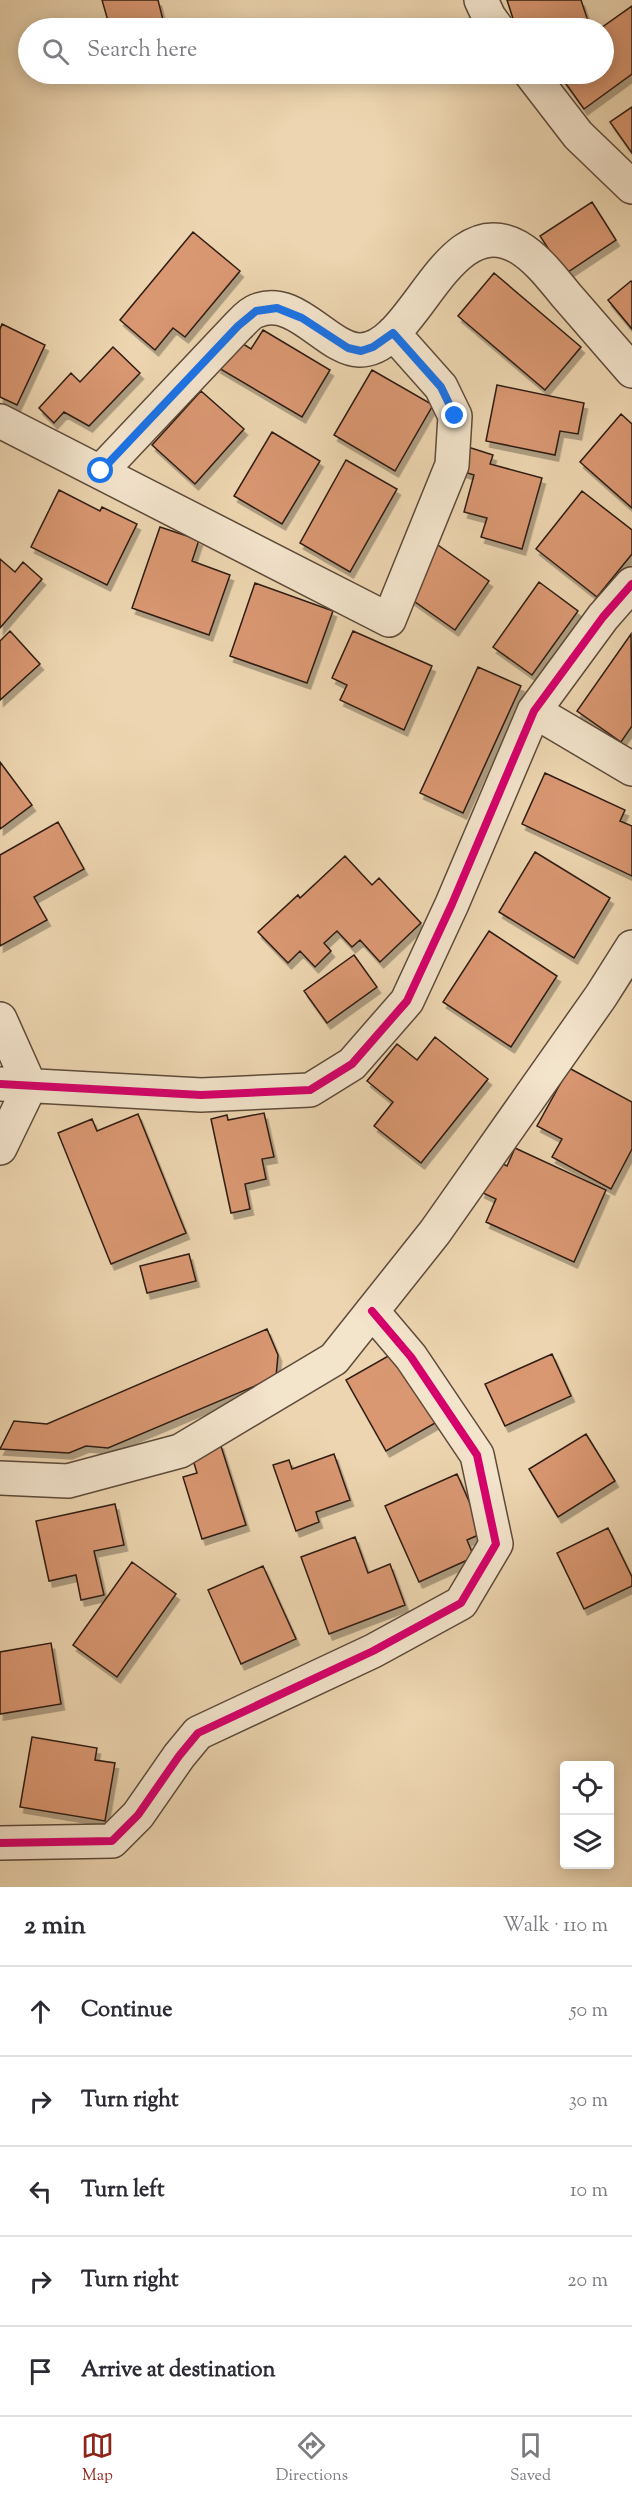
<!DOCTYPE html>
<meta charset="utf-8">
<style>
body{margin:0;font-family:"Sorts Mill Goudy",serif;background:#f7f7f7;color:#2b2b33}
.controls{position:absolute;right:18px;bottom:18px;display:grid;overflow:hidden;border-radius:6px;box-shadow:0 3px 15px #0003}
.controls button{width:54px;height:54px;display:grid;place-items:center;padding:0;border:0;border-bottom:2px solid #e1e1e2;background:#fff;color:#2b2b33;font:30px sans-serif}
.stop{position:absolute;width:18px;height:18px;margin:-14px;border:4px solid #1a73e8;border-radius:50%;background:#fff}
.stop.end{background:#1a73e8;border-color:#fff;box-shadow:0 2px 6px #0008}
.list{margin:0;padding:0;list-style:none}
h2{display:flex;justify-content:space-between;align-items:center;height:78px;margin:0;padding:0 24px;font-size:26px}
h2 small{font-size:20px;font-weight:400;color:#7c7c81}
.list li{display:grid;grid-template-columns:39px 1fr auto;gap:18px;align-items:center;box-sizing:border-box;height:90px;padding:0 24px;border-top:2px solid #e1e1e2}
.list b{display:block;font-size:22px;white-space:nowrap}
.list em{font-size:20px;font-style:normal;color:#7c7c81}
.icon{flex:none;width:33px;height:33px;fill:none;stroke:currentColor;stroke-width:2;stroke-linecap:round;stroke-linejoin:round}
.map{position:relative;flex:none;width:632px;height:1887px;overflow:hidden}
.search{position:absolute;background:#fff;box-shadow:0 3px 15px #0003;left:18px;right:18px;top:18px;height:66px;display:flex;align-items:center;gap:15px;box-sizing:border-box;padding:0 21px;border-radius:33px;color:#7c7c81;font-size:22px}
.sheet{height:528px;background:#fff}
nav{display:flex;justify-content:space-around;align-items:center;box-sizing:border-box;height:84px;border-top:2px solid #e1e1e2;background:#fff;font-size:16px;color:#7c7c81}
nav a{display:grid;justify-items:center;gap:3px}
nav .on{color:#8f2418}
.map>svg:first-child{display:block}
</style>
<div class="map">
<svg width="632" height="1887" viewBox="0 0 632 1887">
<defs>
<filter id="shadow"><feDropShadow dx="3.5" dy="6" stdDeviation="0" flood-color="#0004"/></filter>
</defs>
<rect width="100%" height="100%" fill="#ecd5b0"/>
<filter id="stains"><feTurbulence type="fractalNoise" baseFrequency=".00333" numOctaves="4"/><feColorMatrix values="0 0 0 0 .2 0 0 0 0 .09 0 0 0 0 .02 0 0 0 .5 -.17"/></filter>
<radialGradient id="worn" r=".72"><stop offset=".6" stop-color="#630" stop-opacity="0"/><stop offset="1" stop-color="#630" stop-opacity=".3"/></radialGradient>
<!-- building -->
<path fill="#d99772" stroke="#2f1c12" stroke-width="1.5" filter="url(#shadow)" d="M102 0H158L165 28H110Z
M507 0H581L588 21 564 28H516Z
M632 6V74L584 109 559 74H604V28H601Z
M632 107V153L610 122Z
M592 202 616 240 565 274 540 236Z
M193 232 240 271 185 337 173 328 155 350 120 320Z
M494 273 581 347 545 390 458 316Z
M631 281 632 282V329L608 300Z
M2 324 45 345 17 405 0 397V329Z
M263 330 330 370 302 417 217 367 234 338 251 349Z
M113 347 140 373 89 426 64 412 54 423 39 408 71 373 80 382Z
M372 370 433 405 395 471 334 435Z
M497 385 584 403 578 434 560 431 555 455 486 441Z
M201 391 244 429 195 484 152 445Z
M621 414 632 424V508L580 462Z
M272 432 320 461 282 524 234 496Z
M468 447 493 455 490 464 542 478 522 549 481 537 487 518 464 512 474 475 461 471Z
M346 460 397 489 350 572 300 543Z
M59 490 100 511 102 507 137 524 107 585 31 547Z
M582 491 632 530V554L597 597 536 549Z
M160 527 199 540 192 561 230 575 209 635 132 608Z
M435 543 489 581 455 630 401 592Z
M0 559 15 572 23 562 42 579 0 628Z
M539 582 578 611 532 675 493 647Z
M255 583 333 611 307 683 230 656Z
M10 631 40 664 0 700V641Z
M353 631 432 666 404 730 340 700 347 685 332 678Z
M631 634 632 726 621 742 577 711Z
M478 667 521 686 463 813 420 793Z
M0 762 32 805 0 829Z
M545 773 625 810 620 821 632 826V876L522 824Z
M58 822 84 869 34 897 47 920 0 946V855Z
M535 852 610 898 574 958 499 912Z
M345 856 372 885 379 878 421 923 380 962 360 940 352 947 337 931 324 943 331 951 315 967 300 951 288 963 258 932 298 895 300 898Z
M489 931 557 976 511 1047 443 1002Z
M354 955 377 987 327 1023 304 991Z
M435 1037 488 1079 421 1163 374 1126 393 1102 367 1081 397 1044 417 1060Z
M569 1068 632 1102V1149L611 1189 552 1157 562 1139 537 1126Z
M264 1113 274 1157 262 1159 266 1179 245 1184 250 1209 231 1213 211 1119 227 1115 228 1120Z
M138 1114 186 1233 111 1264 58 1133 92 1119 97 1131Z
M515 1148 606 1190 574 1262 486 1222 496 1199 481 1192 495 1160 507 1166Z
M189 1254 196 1281 147 1293 140 1266Z
M267 1329 278 1355 276 1377 108 1448 86 1446 69 1453 0 1449 14 1421 47 1424Z
M397 1351 437 1422 386 1451 346 1380Z
M552 1354 571 1396 505 1426 485 1384Z
M586 1434 615 1481 558 1517 529 1469Z
M220 1443 246 1525 202 1539 183 1477 197 1473 191 1453Z
M334 1454 350 1500 316 1512 319 1522 296 1531 273 1465 289 1460 292 1469Z
M457 1474 483 1533 467 1540 474 1557 419 1582 385 1506Z
M115 1504 124 1545 94 1551 104 1595 81 1600 76 1575 49 1581 36 1521Z
M608 1528 632 1577V1586L584 1609 557 1553Z
M355 1537 368 1573 390 1564 405 1605 329 1634 301 1557Z
M132 1562 176 1594 117 1677 73 1645Z
M263 1566 296 1639 241 1664 208 1590Z
M51 1643 61 1704 0 1714V1652Z
M32 1737 97 1748 95 1760 115 1763 105 1821 20 1807Z"/>
<g fill="none" stroke-linecap="round" stroke-linejoin="round">
<defs>
<path id="minor" d="M481 0 489 17 497 28
M531 74 578 135 632 187
M0 421 389 620 452 465 455 416 441 387 393 333
M101 471 238 326C243 321 250 313 256 311 295 294 327 349 359 350 415 352 445 207 518 247 537 258 552 278 566 295 588 320 610 346 632 371
M534 711 632 769
M0 1019 30 1086 0 1148
M0 1084 201 1095 310 1090 352 1064 407 1001 452 904 534 711 603 617 632 584
M0 1478 68 1481 180 1451 334 1359 435 1232 601 996 632 947
M0 1843 112 1841 138 1815 179 1756 198 1733 373 1651 461 1603 496 1544 477 1455 411 1357 372 1311"/>
</defs>
<!-- minor casing -->
<use href="#minor" stroke="#5e4a3a" stroke-width="36"/>
<!-- minor -->
<use href="#minor" stroke="#f3e4cc" stroke-width="33"/>
<defs>
<path id="cycleway" d="M0 1084 201 1095 310 1090 352 1064 407 1001 452 904 534 711 603 617 632 584
M0 1843 112 1841 138 1815 179 1756 198 1733 373 1651 461 1603 496 1544 477 1455 411 1357 372 1311"/>
</defs>
<!-- cycleway casing -->
<use href="#cycleway" stroke="#f3e4cc" stroke-width="11"/>
<!-- cycleway -->
<use href="#cycleway" stroke="#d6006c" stroke-width="8"/>
</g>
<g fill="none" stroke-linecap="round" stroke-linejoin="round">
<!-- route -->
<path stroke="#1a73e8" stroke-width="8" d="M101 471 238 326 256 311 277 308 302 318 348 348 361 351 373 347 393 333 441 387 455 416"/>
</g>
<rect width="100%" height="100%" filter="url(#stains)"/>
<rect width="100%" height="100%" fill="url(#worn)"/>
</svg>
<div class="controls">
<button><svg class="icon" aria-label="locate" viewBox="0 0 24 24"><circle cx="12" cy="12" r="6"/><path d="M12 2v4M12 18v4M2 12h4M18 12h4"/></svg></button>
<button><svg class="icon" aria-label="layers" viewBox="0 0 24 24"><path d="M12 4l9 5-9 5-9-5zM3 14l9 5 9-5"/></svg></button>
</div>
<div class="stop" style="left:101px;top:471px"></div>
<div class="stop end" style="left:455px;top:416px"></div>
<div class="search"><svg class="icon" aria-label="search" viewBox="0 0 24 24"><circle cx="10" cy="10" r="6"/><path d="M15 15l6 6"/></svg>Search here</div>
</div>
<section class="sheet">
<h2>2 min<small>Walk · 110 m</small></h2>
<ul class="list">
<li><svg class="icon" aria-label="ahead" viewBox="0 0 24 24"><path d="M12 20V5M6 11l6-6 6 6"/></svg><div><b>Continue</b></div><em>50 m</em></li>
<li><svg class="icon" aria-label="right" viewBox="0 0 24 24"><path d="M7 20v-9h11M14 6l5 5-5 5"/></svg><div><b>Turn right</b></div><em>30 m</em></li>
<li><svg class="icon" aria-label="left" viewBox="0 0 24 24"><path d="M17 20v-9H6M10 6l-5 5 5 5"/></svg><div><b>Turn left</b></div><em>10 m</em></li>
<li><svg class="icon" aria-label="right" viewBox="0 0 24 24"><path d="M7 20v-9h11M14 6l5 5-5 5"/></svg><div><b>Turn right</b></div><em>20 m</em></li>
<li><svg class="icon" aria-label="arrive" viewBox="0 0 24 24"><path d="M6 21V4h12l-3 4 3 4H6"/></svg><div><b>Arrive at destination</b></div></li>
</ul>
</section>
<nav>
<a class="on"><svg class="icon" aria-label="map" viewBox="0 0 24 24"><path d="M3 6l6-2 6 2 6-2v14l-6 2-6-2-6 2zM9 4v14M15 6v14"/></svg>Map</a>
<a><svg class="icon" aria-label="directions" viewBox="0 0 24 24"><path d="M12 3l9 9-9 9-9-9zM9 14v-3h6M13 9l2 2-2 2"/></svg>Directions</a>
<a><svg class="icon" aria-label="saved" viewBox="0 0 24 24"><path d="M7 4h10v16l-5-4-5 4z"/></svg>Saved</a>
</nav>
